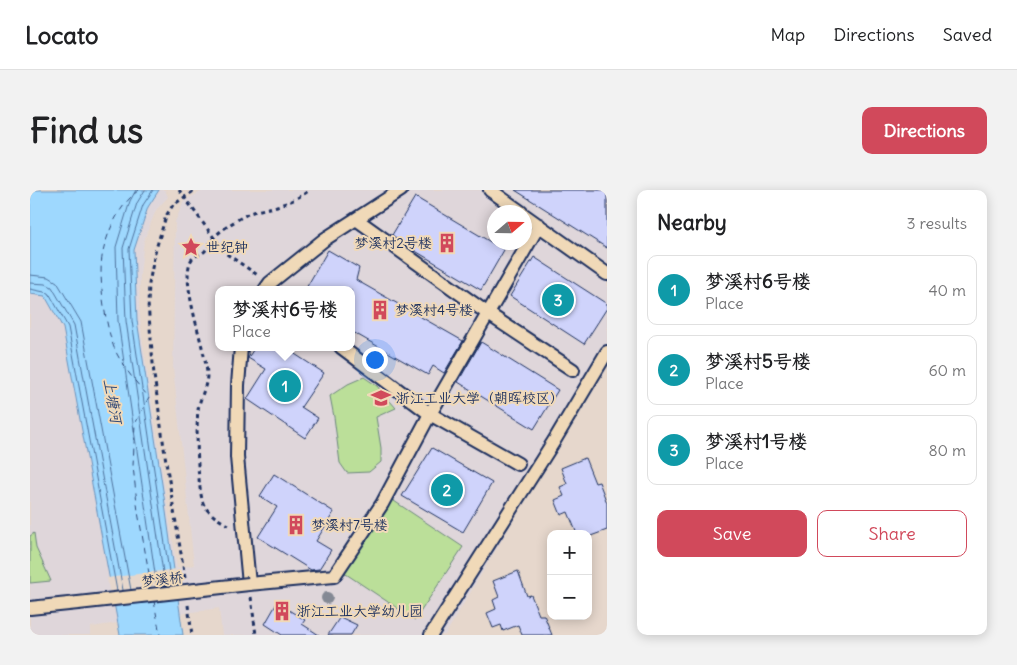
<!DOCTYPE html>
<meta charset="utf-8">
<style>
body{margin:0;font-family:Delius,"LXGW WenKai TC",sans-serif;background:#f2f2f2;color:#202124}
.controls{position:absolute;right:15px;bottom:15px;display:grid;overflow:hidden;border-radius:10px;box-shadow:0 2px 12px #0003}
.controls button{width:45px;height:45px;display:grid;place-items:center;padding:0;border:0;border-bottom:1px solid #e0e0e0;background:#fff;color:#202124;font:25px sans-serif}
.compass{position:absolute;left:457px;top:15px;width:45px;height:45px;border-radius:50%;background:#fff;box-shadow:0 2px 12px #0003;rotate:70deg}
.you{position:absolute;left:344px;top:169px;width:18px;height:18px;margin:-12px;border:4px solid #fff;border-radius:50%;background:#1a73e8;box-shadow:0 0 0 8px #1a73e833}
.badge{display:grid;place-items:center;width:32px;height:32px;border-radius:50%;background:#d1495b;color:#fff;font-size:16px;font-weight:700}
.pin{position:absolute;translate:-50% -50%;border:2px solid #fff;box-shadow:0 1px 5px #0006}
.popup{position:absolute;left:185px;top:96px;width:140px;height:65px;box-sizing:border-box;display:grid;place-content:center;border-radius:10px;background:#fff;filter:drop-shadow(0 1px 4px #0005);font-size:16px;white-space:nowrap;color:#757577}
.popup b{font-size:19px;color:#202124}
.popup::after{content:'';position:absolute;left:50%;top:100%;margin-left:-10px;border:10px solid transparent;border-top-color:#fff}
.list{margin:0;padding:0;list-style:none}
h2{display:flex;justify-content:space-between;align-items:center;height:65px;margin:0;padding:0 20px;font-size:21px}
h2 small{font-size:16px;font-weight:400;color:#757577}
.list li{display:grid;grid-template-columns:32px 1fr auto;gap:15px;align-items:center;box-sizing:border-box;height:70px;margin:0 10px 10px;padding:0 10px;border:1px solid #e0e0e0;border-radius:10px}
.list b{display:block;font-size:19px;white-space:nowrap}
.list p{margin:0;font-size:16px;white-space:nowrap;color:#757577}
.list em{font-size:16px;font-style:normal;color:#757577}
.actions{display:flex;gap:10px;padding:15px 20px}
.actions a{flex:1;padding:11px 0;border:1px solid #d1495b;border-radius:10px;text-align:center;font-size:18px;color:#d1495b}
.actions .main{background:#d1495b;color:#fff}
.map{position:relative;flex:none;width:577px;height:445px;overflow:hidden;border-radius:10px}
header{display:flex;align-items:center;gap:30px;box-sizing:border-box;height:70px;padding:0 25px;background:#fff;border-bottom:1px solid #e0e0e0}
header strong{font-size:24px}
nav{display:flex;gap:28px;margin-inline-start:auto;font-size:18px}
.intro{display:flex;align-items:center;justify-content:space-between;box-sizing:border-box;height:120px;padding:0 30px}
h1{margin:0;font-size:35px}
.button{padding:12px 22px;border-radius:10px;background:#d1495b;color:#fff;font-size:18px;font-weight:700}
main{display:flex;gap:30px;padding:0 30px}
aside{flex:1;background:#fff;border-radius:10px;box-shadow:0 2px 12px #0003}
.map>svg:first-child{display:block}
</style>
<header>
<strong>Locato</strong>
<nav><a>Map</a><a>Directions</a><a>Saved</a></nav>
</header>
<div class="intro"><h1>Find us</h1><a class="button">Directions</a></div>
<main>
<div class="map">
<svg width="577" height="445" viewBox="0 0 577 445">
<rect width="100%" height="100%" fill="#e6d7cc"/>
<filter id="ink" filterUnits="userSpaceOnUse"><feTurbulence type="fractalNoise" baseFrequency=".02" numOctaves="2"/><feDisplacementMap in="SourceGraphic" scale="10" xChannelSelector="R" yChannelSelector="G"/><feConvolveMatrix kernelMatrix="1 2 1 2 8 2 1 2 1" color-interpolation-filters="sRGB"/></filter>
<g filter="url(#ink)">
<!-- built -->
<path fill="#dfd6da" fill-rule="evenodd" d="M0 0H135L138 7 126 20 114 50 110 85 109 117 112 147 147 378 164 375 143 177 145 32 154 11 174 0H577V173L415 445H192L189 418 61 437V445H0ZM464 22H494V52H464ZM189 100H321V157H189Z"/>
<!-- green -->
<path fill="#bbdf99" stroke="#6b877c" d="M334 187 347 196 366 218 346 227 351 258V272L339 282 317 283 310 273 304 227 300 206 318 194Z
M361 309 433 357 385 430 313 382Z
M4 343 6 358 21 391 0 393V346Z"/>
<!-- water -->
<path fill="#9ed8fe" stroke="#6a94be" d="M0 0H129L118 17 104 60 107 130 134 307 153 445H90L33 138 15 106 0 104Z"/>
<!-- pier -->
<path fill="#e6d7cc" d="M146 379 150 408 82 417 77 388Z"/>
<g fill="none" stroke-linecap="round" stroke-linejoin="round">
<!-- shore -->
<path stroke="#4f739e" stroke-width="1" d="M106 0 100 11 86 57 88 131 127 397
M115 0 107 13 93 58 96 131 135 396
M123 0 113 15 99 59 102 131 141 395
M0 85 19 87 27 92 51 132 101 400
M0 93 16 94 22 97 44 135 93 400
M0 99 19 103 38 137 87 401"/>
<!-- ferry -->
<path stroke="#2f4876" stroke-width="1" stroke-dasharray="6 5" stroke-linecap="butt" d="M109 0C90 14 78 40 73 62 67 85 76 139 85 160 93 177 106 193 119 207L105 234 103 276 108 322 122 400
M124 411 130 445"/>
</g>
<!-- building -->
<path fill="#cfd3fb" stroke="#1b2f5e" d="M485 0H577V58Z
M385 7 474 60 451 100 382 59 362 45Z
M298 60 329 78 326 90 433 151 414 183 403 176 398 185 321 141V100H275Z
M504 67 577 114V118L554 154 480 106Z
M451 152 528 200 504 239 428 192Z
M225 157H254L294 183 271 217 288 228 275 248 217 209 236 179 218 168Z
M402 258 462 293 433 342 372 306Z
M555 268 565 293 569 292 577 313V340L558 347V344H547L538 322 531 325 525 310 534 306 530 297 537 294 531 278Z
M244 284 304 322 286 351 301 360 289 379 281 380 228 347 247 317 230 306Z
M488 381 497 406 501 405 509 425H514L522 445H492L488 435 473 441 471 435 463 438 457 423 466 419 463 410 469 407 463 391Z
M247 413 275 430 272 434 289 445H252L235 434Z
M310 427 327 435 321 445H298Z"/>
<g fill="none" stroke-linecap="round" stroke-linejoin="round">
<defs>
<path id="minor" d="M460 0 491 22
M494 25 577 84
M326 29 457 123 543 180
M235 100 240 93 295 49 371 0
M211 157 208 195 207 267 219 394 304 386 352 314 400 224 311 157
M488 274 400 224 509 35
M0 418 48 413
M401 445 524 251 577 162"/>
</defs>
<!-- minor casing -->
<use href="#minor" stroke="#1b2f5e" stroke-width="16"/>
<!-- path -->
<path stroke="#1b2f5e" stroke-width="3" stroke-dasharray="4 4" stroke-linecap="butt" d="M149 0 195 63 229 86
M199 335C190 331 181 325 175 317 167 307 166 235 168 220 170 207 177 197 177 184 176 159 148 88 162 69 165 65 171 65 175 61 178 57 180 53 183 49 188 41 211 27 220 23 231 19 243 18 253 14 263 11 271 6 280 0
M155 388 136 272 124 185 118 114 119 94 125 62 136 26 143 15 165 0
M221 407 226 445
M158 415 162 445"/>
<!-- minor -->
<use href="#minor" stroke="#f0d9b8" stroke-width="12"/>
<defs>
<path id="minor-bridge" d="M48 413 219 394"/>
</defs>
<!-- minor-bridge casing -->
<use href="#minor-bridge" stroke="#1b2f5e" stroke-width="16" stroke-linecap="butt"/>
<!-- minor-bridge -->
<use href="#minor-bridge" stroke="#f0d9b8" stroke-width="12"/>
</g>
<!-- trees -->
<circle fill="#848994" cx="297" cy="408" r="6"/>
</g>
<!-- icons -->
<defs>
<symbol id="building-bare" viewBox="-9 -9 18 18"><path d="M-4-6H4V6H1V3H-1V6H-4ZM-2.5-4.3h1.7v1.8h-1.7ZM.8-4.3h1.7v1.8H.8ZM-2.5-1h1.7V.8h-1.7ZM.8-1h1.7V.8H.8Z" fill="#d1495b" stroke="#f0d9b8" stroke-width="2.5" paint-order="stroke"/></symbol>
<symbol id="sight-bare" viewBox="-9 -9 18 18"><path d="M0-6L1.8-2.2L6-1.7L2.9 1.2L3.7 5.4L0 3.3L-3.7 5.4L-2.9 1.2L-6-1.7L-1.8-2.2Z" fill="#d1495b" stroke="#f0d9b8" stroke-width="2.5" paint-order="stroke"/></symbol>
<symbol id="university-bare" viewBox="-9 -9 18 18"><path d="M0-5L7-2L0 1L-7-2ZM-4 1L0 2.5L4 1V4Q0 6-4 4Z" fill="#d1495b" stroke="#f0d9b8" stroke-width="2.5" paint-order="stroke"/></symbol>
</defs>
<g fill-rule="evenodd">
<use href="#building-bare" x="403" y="39" width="28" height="28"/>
<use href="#sight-bare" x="147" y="43" width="28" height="28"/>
<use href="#building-bare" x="336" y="106" width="28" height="28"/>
<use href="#university-bare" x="337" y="194" width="28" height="28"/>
<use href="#building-bare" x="252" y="321" width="28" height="28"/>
<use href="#building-bare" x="238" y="407" width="28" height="28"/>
</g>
<g text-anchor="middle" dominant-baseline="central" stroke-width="4" stroke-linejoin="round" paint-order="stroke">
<!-- poi labels -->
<g font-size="14" fill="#1b2f5e" stroke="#f0d9b8" text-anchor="start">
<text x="402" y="53" text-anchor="end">梦溪村2号楼</text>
<text x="176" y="57">世纪钟</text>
<text x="365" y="120">梦溪村4号楼</text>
<text x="366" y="208">浙江工业大学（朝晖校区）</text>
<text x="281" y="335">梦溪村7号楼</text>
<text x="267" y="421">浙江工业大学幼儿园</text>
</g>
<!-- street labels -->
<g font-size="14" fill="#1b2f5e" stroke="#f0d9b8">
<text transform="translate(132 389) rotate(-6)">梦溪桥</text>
</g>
<!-- water labels -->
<g font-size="15" font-style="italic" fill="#2f4876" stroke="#f0d9b8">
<text transform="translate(83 211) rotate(80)">上塘河</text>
</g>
</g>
</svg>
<div class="controls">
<button>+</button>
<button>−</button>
</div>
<svg class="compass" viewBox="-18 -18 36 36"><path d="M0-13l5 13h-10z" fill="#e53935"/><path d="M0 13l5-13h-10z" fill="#757577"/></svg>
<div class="you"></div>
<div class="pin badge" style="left:255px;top:196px;background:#0f9aa8">1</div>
<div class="popup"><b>梦溪村6号楼</b>Place</div>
<div class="pin badge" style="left:417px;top:300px;background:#0f9aa8">2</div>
<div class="pin badge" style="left:528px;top:110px;background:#0f9aa8">3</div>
</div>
<aside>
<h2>Nearby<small>3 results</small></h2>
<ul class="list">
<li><span class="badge" style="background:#0f9aa8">1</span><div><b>梦溪村6号楼</b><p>Place</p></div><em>40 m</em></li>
<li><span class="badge" style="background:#0f9aa8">2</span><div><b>梦溪村5号楼</b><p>Place</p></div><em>60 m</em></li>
<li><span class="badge" style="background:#0f9aa8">3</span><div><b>梦溪村1号楼</b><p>Place</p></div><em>80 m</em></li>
</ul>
<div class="actions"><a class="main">Save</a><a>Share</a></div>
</aside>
</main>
